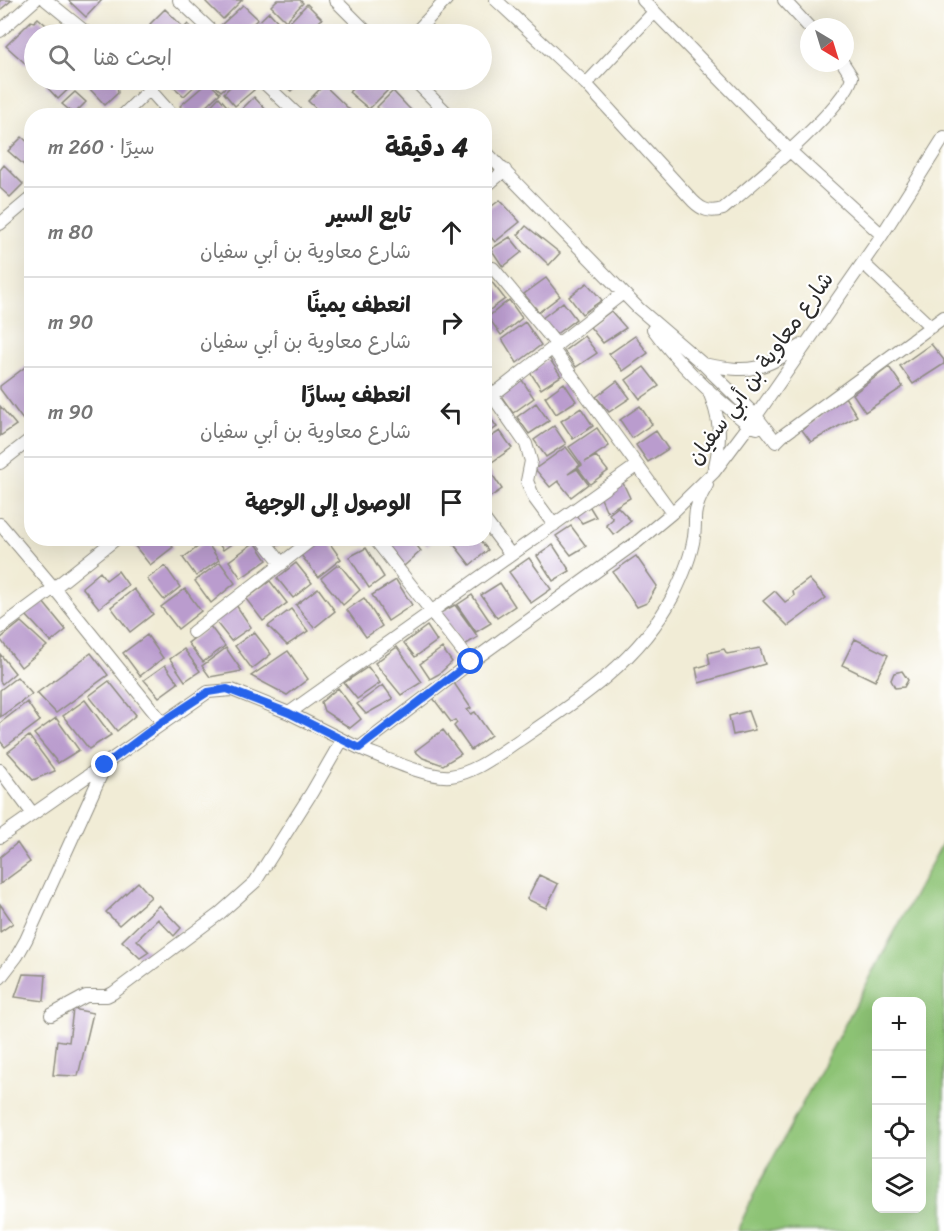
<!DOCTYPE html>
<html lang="ar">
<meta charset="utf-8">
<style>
body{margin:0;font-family:Sriracha,"Playpen Sans Arabic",sans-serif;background:#f6f6f6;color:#222;direction:rtl}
.controls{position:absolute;right:18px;bottom:18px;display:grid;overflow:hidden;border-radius:12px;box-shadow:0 6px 24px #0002}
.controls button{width:54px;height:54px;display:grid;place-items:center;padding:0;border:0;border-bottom:2px solid #e0e0e0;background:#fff;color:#222;font:30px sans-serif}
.compass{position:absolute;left:800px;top:18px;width:54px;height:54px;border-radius:50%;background:#fff;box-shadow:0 6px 24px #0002;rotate:142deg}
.stop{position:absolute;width:18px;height:18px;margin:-14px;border:4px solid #2563eb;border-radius:50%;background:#fff}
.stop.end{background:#2563eb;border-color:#fff;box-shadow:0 2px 6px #0008}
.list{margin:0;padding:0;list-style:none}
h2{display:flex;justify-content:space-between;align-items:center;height:78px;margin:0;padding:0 24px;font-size:26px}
h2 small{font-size:20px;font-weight:400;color:#767676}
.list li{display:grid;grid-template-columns:39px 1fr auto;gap:18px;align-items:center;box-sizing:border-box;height:90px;padding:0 24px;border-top:2px solid #e0e0e0}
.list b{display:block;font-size:22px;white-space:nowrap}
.list p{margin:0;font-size:20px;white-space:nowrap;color:#767676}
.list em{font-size:20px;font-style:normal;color:#767676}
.icon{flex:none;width:33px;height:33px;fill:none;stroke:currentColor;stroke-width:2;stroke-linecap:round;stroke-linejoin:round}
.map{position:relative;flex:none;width:944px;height:1231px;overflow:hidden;direction:ltr}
.search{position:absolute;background:#fff;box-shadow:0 6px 24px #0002;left:24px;top:24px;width:468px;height:66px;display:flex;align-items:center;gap:15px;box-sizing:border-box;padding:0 21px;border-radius:33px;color:#767676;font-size:22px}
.panel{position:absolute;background:#fff;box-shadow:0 6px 24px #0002;left:24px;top:108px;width:468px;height:438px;border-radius:24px;direction:rtl}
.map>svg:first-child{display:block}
</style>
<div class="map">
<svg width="944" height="1231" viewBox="0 0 944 1231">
<rect width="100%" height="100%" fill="#fff"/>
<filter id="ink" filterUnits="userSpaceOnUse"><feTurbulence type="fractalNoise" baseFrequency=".0167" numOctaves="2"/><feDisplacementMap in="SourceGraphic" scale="12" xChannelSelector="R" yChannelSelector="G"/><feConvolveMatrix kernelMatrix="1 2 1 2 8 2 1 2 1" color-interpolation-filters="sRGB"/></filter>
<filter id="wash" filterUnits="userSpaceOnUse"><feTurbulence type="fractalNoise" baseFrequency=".008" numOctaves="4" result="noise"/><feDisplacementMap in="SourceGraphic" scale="24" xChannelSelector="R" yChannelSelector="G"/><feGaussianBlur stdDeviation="1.35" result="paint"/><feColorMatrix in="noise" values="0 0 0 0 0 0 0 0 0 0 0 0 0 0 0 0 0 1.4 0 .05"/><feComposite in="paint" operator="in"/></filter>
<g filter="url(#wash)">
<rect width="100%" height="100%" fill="#f1ecd6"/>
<!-- green -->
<path fill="#8dc375" stroke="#5c7750" stroke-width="1.5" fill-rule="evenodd" d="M944 840V1231H737L758 1186ZM876 1002H922V1208H876Z"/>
<g id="blocks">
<!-- building -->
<path fill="#ba9cce" d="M0 0H12L0 10Z
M68 0H102L86 17Z
M208 0H242L223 19 206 2Z
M277 0H300L303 3 286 21 271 6Z
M307 4 322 19 306 34H298L288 24Z
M243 5 258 19 242 34H231L220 26Z
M165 9 182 26 173 34H161L150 24Z
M269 12 282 26 273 34H246Z
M38 18 54 32 52 34H34V55L26 64 6 46 31 21 34 22Z
M188 24 198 34H178Z
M324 27 332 34H316Z
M51 80H78L58 99 45 85Z
M93 80H114L117 83 118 93 105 105 87 86Z
M168 80H201L184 96 167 81Z
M209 80H234L221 91Z
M237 80H245L254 90 235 106 224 93Z
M278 80H301L291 91Z
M337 80H353L346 87Z
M362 80H382L390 88 369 109 349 92Z
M208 82 220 93 196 116H189L180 106Z
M324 85 350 110 345 116H324L308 101Z
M393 91 407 106 415 114 386 116 377 107Z
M75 92 86 102 74 114 62 104Z
M219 97 232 112 227 116H210L206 111Z
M254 97 267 111 263 116H235Z
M22 137 32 146V172L8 151Z
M4 165 23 184 10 197 0 188V170Z
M500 200 520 222 495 242 484 229V212Z
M526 226 560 253 549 265 518 235Z
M510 237 522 252 503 267 491 249Z
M546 278 560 296 539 312 524 294Z
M491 281 505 299 484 314V286Z
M587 283 602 300 582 314 569 297Z
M509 300 522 318 501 335 488 317Z
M563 302 576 319 555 335 541 319Z
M611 311 626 328 603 343 590 327Z
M525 322 541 345 517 363 502 339Z
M584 336 597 353 576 367 564 351Z
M635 336 648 353 623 371 609 354Z
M931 344 944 360V364L913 384 900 366Z
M549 358 561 376 541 389 530 372Z
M32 362V412L23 420 0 389V386Z
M644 367 659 386 640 399 626 380Z
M889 367 903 387 865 412 853 394Z
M522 380 534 398 513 413 501 396Z
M617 381 630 398 609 412 596 397Z
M564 383 576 401 556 414 545 397Z
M845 397 857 416 811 442 802 430Z
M536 403 549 421 529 434 517 417Z
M0 406 16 425 0 436Z
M640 406 652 424 632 438 620 420Z
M581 408 593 426 573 439 561 421Z
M484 409 497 427 484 436Z
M554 426 566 444 546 457 534 440Z
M597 428 609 446 585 462 596 456 608 471 590 484 578 468 582 465 569 447Z
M500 431 512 448 492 462 484 450V441Z
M656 431 668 449 648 462 636 445Z
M566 447 580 465 568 474 577 469 588 484 571 497 558 481 550 487 535 469Z
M490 471 502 489 484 501V475Z
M622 481 630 498 607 512 600 496Z
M588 504 596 517 582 523 574 513Z
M618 507 631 521 614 535 606 525 613 519 609 514Z
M571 526 586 546 571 555 556 536Z
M134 538H166L173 547 150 565 131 541Z
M215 538H240L223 550Z
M270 538H287L276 547Z
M322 538H326L341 559 318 577 301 555Z
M384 538H411L421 551 404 566 382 539Z
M421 538H436L427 546Z
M449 538H478L488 550 470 565Z
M206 541 219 560 196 576 183 558Z
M255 542 267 560 241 578 229 561Z
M553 545 570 571 553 581 537 556Z
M366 548 384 577 369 588 349 557Z
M636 556 657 586 647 603 637 607 613 572Z
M529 558 551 589 531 603 509 572Z
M220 562 235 583 211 603 195 581Z
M296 563 312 583 293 598 277 578Z
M339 564 360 590 343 605 321 578Z
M165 566 180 587 164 600 147 579Z
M118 571 128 585 99 608 82 587 100 572 106 580Z
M809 579 826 598 788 626 763 601 775 591 785 602 794 596 793 591Z
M396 580 412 605 388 621 372 595Z
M270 581 287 603 263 621 246 599Z
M500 583 515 606 497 618 481 595Z
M318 588 335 611 314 628 296 605Z
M134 589 153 614 130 632 111 607Z
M185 589 201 611 178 629 161 607Z
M472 595 491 623 476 632 457 605Z
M364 598 382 626 366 637 347 610Z
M43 602 66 630 51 642 26 615Z
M236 605 251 627 231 641 215 621Z
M455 605 478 637 463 646 440 613Z
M291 609 308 631 287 645 268 626Z
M21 622 47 646 21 667 0 639Z
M210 626 225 646 203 662 188 643Z
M427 626 437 641 415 657 404 643Z
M254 632 271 654 252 669 235 646Z
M147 635 163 658 140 676 123 653Z
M855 639 888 655 875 681 842 665Z
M397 647 422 682 401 695 375 663Z
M226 648 242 671 210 677 202 666Z
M442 648 452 662 439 674 430 679 420 664Z
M760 648 765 664 699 683 696 668 710 664 708 653 724 649 727 654Z
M184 649 200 671 185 681 170 659Z
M288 651 308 679 287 695 251 676Z
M91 653 108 675 56 713 37 693Z
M0 654 15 673 2 684 0 681Z
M165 665 178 683 159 697 144 680Z
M368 667 380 683 357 699 344 683Z
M902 671 908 680 904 687 895 688 891 680 894 673Z
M17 677 32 694 0 717V690Z
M109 681 136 715 117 731 89 696Z
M454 683 471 708 467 710 471 714 475 712 491 735 471 750 454 726 457 723 455 720 451 722 433 698Z
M383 685 393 699 366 714 357 704Z
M338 688 361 719 350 728 324 711 321 702Z
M85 700 111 735 89 749 63 716Z
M27 702 40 721 5 747 0 741V723Z
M748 711 755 730 733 735 729 716Z
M56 718 79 750 58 763 34 734Z
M443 730 461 754 443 765 423 758 415 751Z
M29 736 55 771 33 780 8 752Z
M17 843 30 862 0 884V857Z
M539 875 558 884 546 908 527 899Z
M138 882 151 897 119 925 106 912Z
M0 904 13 923 0 932Z
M159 905 181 928 174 936 158 919 137 940 149 952 140 958 122 941Z
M23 974 46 975 44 1001 15 997Z
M73 1009 93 1013 78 1076 53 1075 57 1040 69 1042Z"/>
</g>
</g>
<g filter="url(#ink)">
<use href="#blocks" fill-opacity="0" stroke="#8e8c80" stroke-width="1.5"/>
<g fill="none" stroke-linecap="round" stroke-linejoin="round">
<defs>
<path id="street" d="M46 0 88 34
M179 0 215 34
M335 0 369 34
M496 0 586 84 693 201C702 210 710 213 723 209 751 185 845 108 852 77L843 63
M643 0 790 151 882 235
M784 0 809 27
M0 31 35 0
M414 34 446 0
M141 80 173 116
M261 80 299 116
M414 80 450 116
M586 84 654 12
M122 116 159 80
M484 150 638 308 703 364 756 416 776 442 782 436 944 317
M484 188 505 170
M0 224 32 197
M863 263 931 327
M493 268 557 345
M653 329C679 365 714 397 749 425L757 428
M552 348 672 513
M703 364C754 374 760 370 804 344
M484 384 526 444 531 461 527 481 534 498 554 525
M708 389C720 419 722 435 715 466
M484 402 623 293
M0 463 32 438
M484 519 511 555
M0 524 54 588 162 722
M262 538 282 564
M374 538 471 662
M0 628 54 588 117 538
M193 632 314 538
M289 713 636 466
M359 748C383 757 427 778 450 776 475 773 498 754 518 741 576 702 640 660 673 596 682 578 691 557 694 537 695 530 695 525 695 519 695 506 701 495 707 485
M0 770 33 814
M0 837 208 692 232 690 289 713 359 748 471 662 637 542 672 513 714 472 756 416 882 235 944 137
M0 978 17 956 26 940 105 766
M51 1015 86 996H107L113 993 219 914 255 882 312 792 342 740"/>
</defs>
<!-- street casing -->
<use href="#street" stroke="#8e8c80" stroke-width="14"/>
<!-- street -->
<use href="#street" stroke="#fff" stroke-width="12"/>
</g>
</g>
<g fill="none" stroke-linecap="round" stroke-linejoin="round" filter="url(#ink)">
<!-- route -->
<path stroke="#2563eb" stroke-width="8" d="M105 765 162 722 208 692 227 689 289 713 359 748 471 662"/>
</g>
<g text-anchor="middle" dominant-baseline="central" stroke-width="4.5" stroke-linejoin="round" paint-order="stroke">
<!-- street labels -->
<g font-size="22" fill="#2b2b2b" stroke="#fff">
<text transform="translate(760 368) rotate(-54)">شارع معاوية بن أبي سفيان</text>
</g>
</g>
</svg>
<div class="controls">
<button>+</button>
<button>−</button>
<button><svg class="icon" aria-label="locate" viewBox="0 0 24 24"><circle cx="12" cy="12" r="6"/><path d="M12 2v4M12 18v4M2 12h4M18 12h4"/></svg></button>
<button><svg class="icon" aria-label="layers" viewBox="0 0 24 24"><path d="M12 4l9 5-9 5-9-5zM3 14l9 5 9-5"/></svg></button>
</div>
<svg class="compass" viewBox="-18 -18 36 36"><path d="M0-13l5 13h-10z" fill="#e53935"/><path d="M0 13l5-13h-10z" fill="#767676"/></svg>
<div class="stop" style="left:471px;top:662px"></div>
<div class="stop end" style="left:105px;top:765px"></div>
<div class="search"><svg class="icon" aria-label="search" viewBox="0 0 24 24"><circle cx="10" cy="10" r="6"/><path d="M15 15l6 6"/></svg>ابحث هنا</div>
<section class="panel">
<h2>4 دقيقة<small>سيرًا · 260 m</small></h2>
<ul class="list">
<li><svg class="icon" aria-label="ahead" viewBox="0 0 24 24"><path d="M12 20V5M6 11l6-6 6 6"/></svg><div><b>تابع السير</b><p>شارع معاوية بن أبي سفيان</p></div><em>80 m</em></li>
<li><svg class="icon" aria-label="right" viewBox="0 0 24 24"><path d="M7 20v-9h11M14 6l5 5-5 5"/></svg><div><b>انعطف يمينًا</b><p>شارع معاوية بن أبي سفيان</p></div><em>90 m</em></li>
<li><svg class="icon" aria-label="left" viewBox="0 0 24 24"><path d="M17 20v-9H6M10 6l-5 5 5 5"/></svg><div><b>انعطف يسارًا</b><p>شارع معاوية بن أبي سفيان</p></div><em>90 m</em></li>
<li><svg class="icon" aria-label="arrive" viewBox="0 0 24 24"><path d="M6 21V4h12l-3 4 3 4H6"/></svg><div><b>الوصول إلى الوجهة</b></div></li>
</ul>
</section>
</div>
